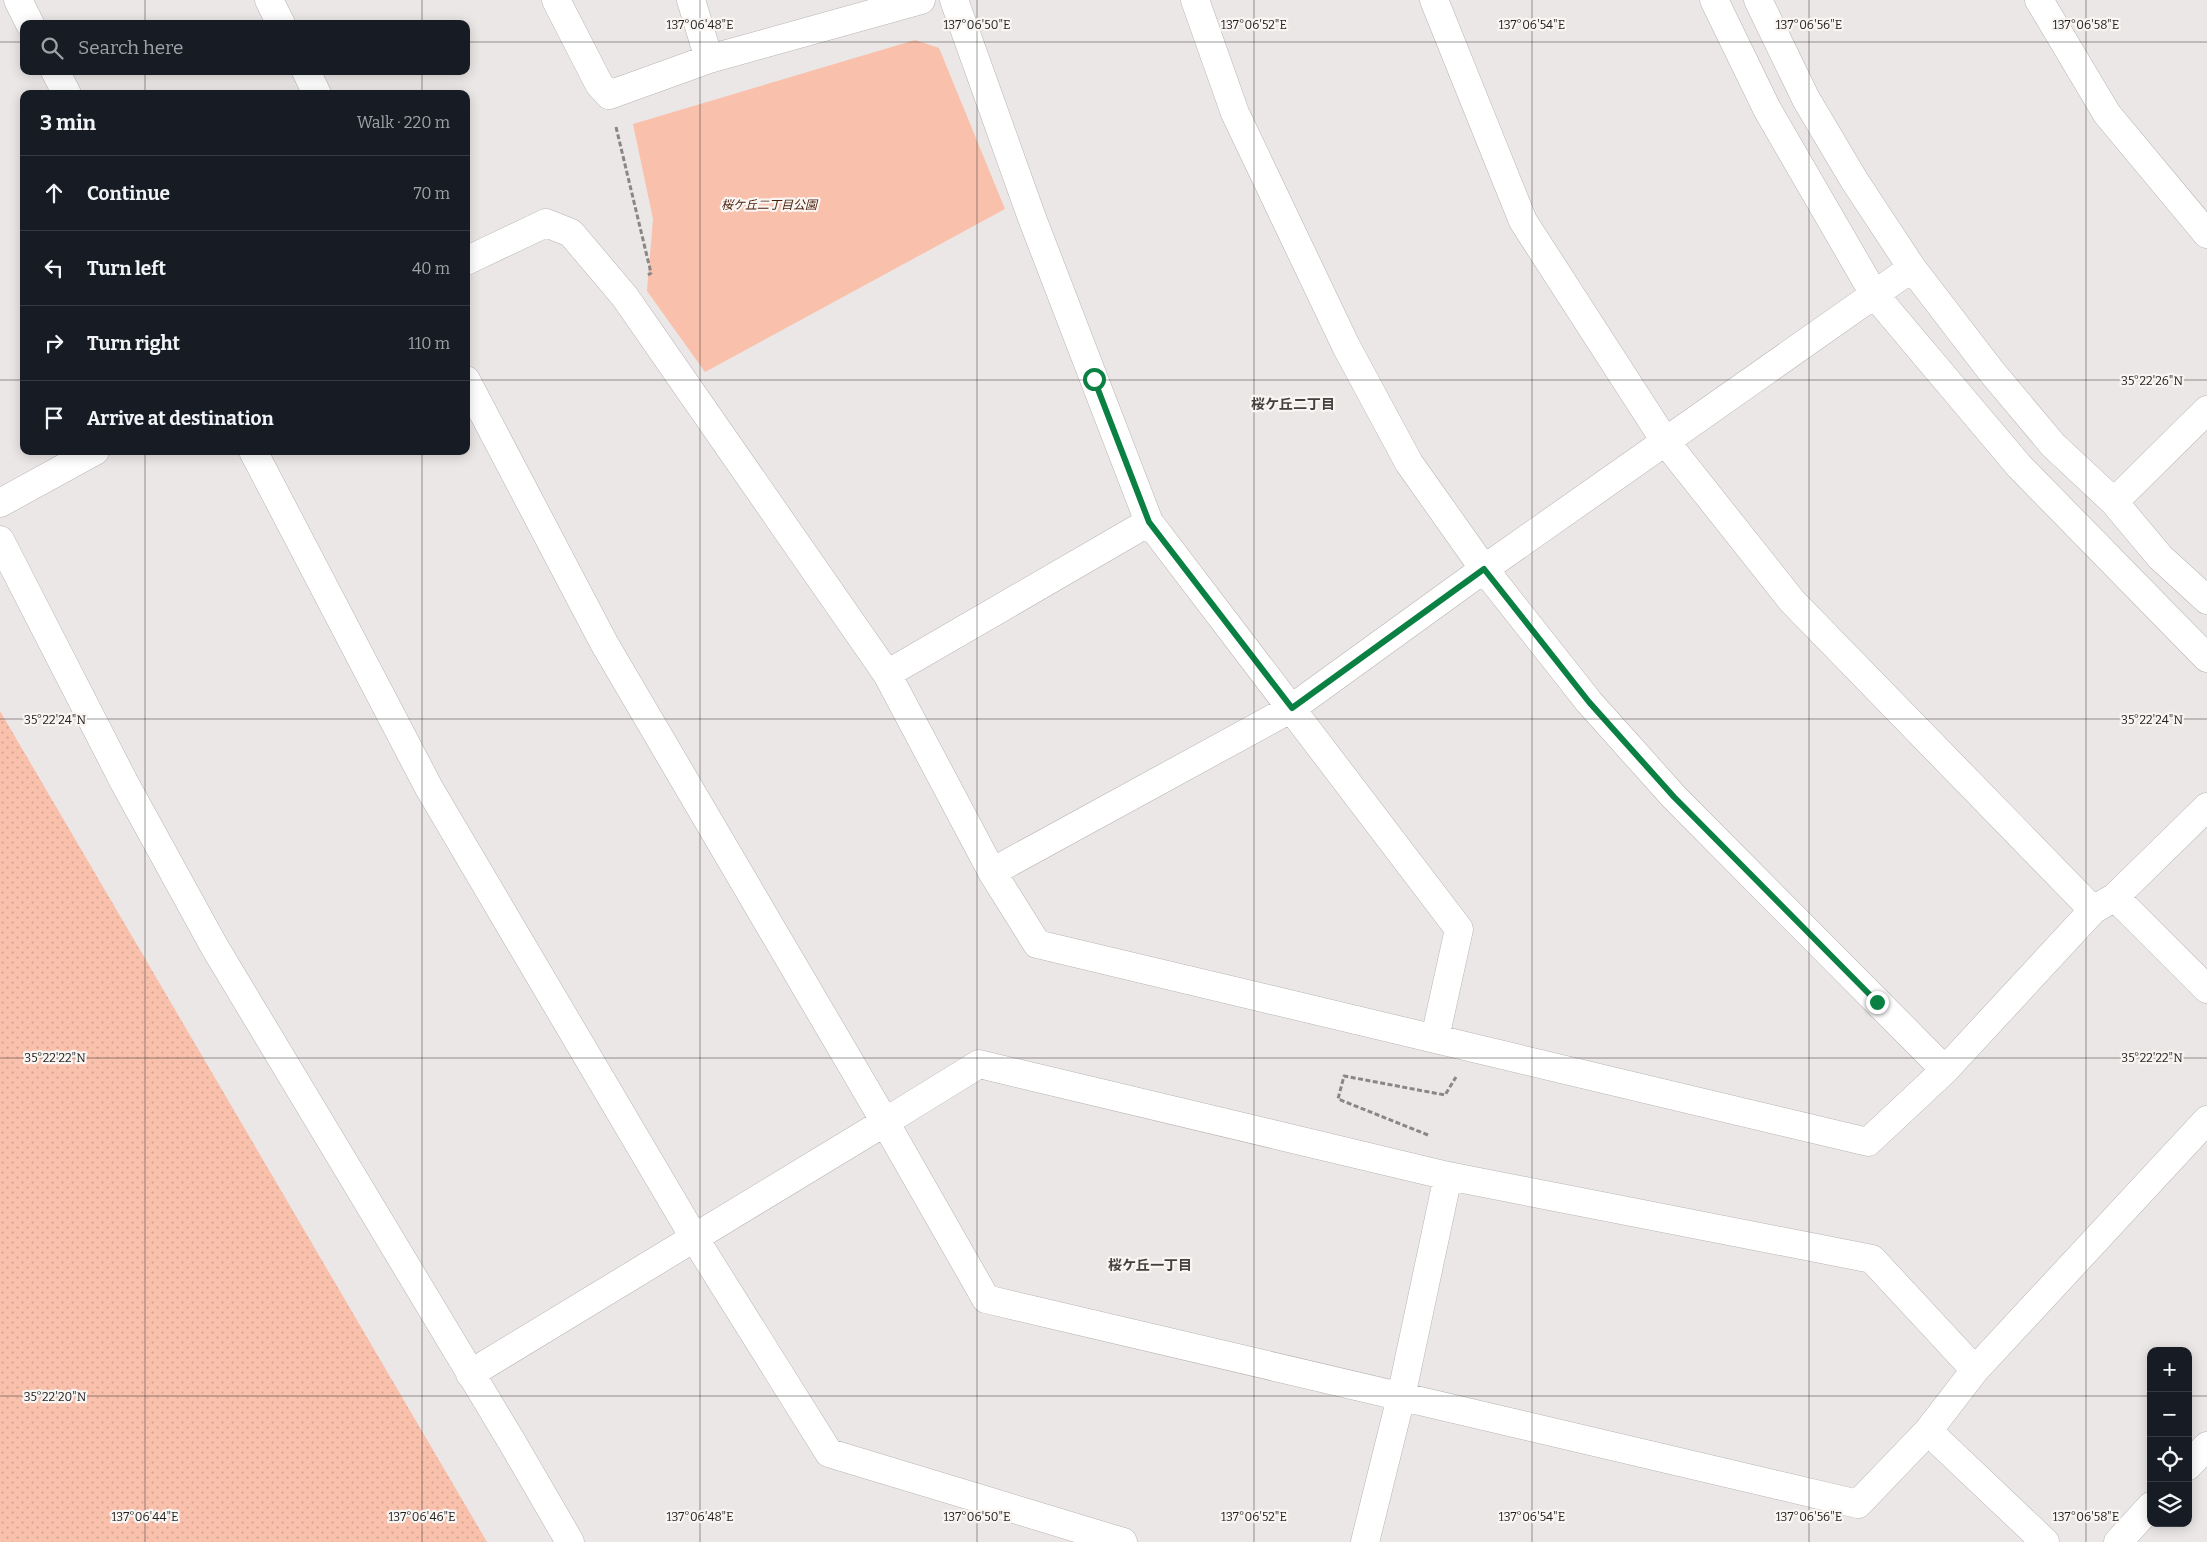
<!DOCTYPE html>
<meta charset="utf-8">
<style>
body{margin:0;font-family:Bitter,"Noto Sans JP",serif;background:#20242c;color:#f1f3f6}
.controls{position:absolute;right:15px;bottom:15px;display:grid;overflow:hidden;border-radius:10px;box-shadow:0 2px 12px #0003}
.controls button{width:45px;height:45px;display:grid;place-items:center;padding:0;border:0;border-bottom:1px solid #363941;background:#171b24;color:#f1f3f6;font:25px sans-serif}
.stop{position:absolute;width:15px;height:15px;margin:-11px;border:4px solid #0b8043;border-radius:50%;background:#fff}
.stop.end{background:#0b8043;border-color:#fff;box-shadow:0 1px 5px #0008}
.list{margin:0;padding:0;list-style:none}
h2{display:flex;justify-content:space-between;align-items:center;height:65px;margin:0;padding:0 20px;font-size:21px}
h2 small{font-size:16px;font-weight:400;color:#9ea1a6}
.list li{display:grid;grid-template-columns:32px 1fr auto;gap:15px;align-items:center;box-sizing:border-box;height:75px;padding:0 20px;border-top:1px solid #363941}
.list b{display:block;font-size:19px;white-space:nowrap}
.list em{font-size:16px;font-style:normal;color:#9ea1a6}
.icon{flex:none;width:28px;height:28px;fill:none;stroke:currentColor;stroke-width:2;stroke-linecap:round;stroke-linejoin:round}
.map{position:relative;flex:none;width:2207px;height:1542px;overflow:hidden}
.search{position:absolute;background:#171b24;box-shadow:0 2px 12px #0003;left:20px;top:20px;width:450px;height:55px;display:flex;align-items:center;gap:12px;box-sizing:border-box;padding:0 18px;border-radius:10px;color:#9ea1a6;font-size:19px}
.panel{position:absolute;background:#171b24;box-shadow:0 2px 12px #0003;left:20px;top:90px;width:450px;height:365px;border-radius:10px}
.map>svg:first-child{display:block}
</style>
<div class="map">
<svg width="2207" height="1542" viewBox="0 0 2207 1542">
<defs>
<pattern id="grass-dots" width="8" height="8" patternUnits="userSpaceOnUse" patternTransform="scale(1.25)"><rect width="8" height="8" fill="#f9c0ac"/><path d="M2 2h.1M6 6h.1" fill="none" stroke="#d5a594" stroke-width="1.8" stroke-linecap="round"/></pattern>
</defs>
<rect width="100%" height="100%" fill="#ebe7e6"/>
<!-- grass -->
<path fill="url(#grass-dots)" d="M0 711 487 1542H0Z"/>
<!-- green -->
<path fill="#f9c0ac" d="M915 40 939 48 1005 209 705 372 647 291 653 219 633 124Z"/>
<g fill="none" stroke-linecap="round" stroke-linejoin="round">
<defs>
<path id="minor" d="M18 0 30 24
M269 0 281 24
M556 0 599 84 609 95 709 59 921 0
M691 0 709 59
M954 0 1032 218 1149 522 1459 929 1435 1038
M1195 0 1235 113 1346 346 1409 463 1484 569 1589 702 1674 797 1945 1070
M1434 0 1523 221 1665 441 1792 601 2093 910
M1714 0 1767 109 1874 294 2019 466 2207 658
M1758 0 1806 99 1854 180 1912 268 1991 371 2053 445 2114 502 2160 557 2207 600
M2039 0 2107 114 2207 234
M55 71 67 94
M306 71 317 94
M466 261 546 223 571 233 625 297 887 674 992 872 1037 944 1868 1142 1945 1070 2093 910 2115 897 2207 807
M466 380 604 643 885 1122 979 1064 1448 1176 1872 1259 1975 1370
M253 451 429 788 695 1239 829 1453 1123 1542
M2114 502 2207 410
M0 503 95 451
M0 540 124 782 214 946 512 1442 570 1542
M887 674 1149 522
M992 872 1292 708 1484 569 1912 268
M2115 897 2207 989
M470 1374 885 1122 986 1299 1858 1504 1928 1431 1975 1370 2207 1120
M1928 1431 2045 1542
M2188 1466 2207 1446
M1365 1542 1401 1397 1448 1176
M2118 1542 2151 1506"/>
</defs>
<!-- minor casing -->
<use href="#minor" stroke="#b8b4b3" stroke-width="29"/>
<!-- path -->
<path stroke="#898786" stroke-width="3" stroke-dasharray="5 2.5" stroke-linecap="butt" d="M616 127 651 273 648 275
M1428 1135 1338 1099 1344 1076 1445 1095 1456 1077"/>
<!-- minor -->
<use href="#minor" stroke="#fff" stroke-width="28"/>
</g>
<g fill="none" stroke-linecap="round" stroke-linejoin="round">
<!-- route -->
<path stroke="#0b8043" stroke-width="6" d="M1094 379 1149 522 1292 708 1484 569 1589 702 1674 797 1877 1002"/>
</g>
<!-- ticks -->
<path fill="none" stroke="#201f1e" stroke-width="1" stroke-opacity="0.45" d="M145 0V24M422 0V24M700 0V1542M977 0V1542M1254 0V1542M1532 0V1542M1809 0V1542M2086 0V1542M0 42H24M466 42H2207M145 71V94M422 71V94M0 380H24M466 380H2207M145 451V1542M422 451V1542M0 719H2207M0 1058H2207M0 1396H2151M2188 1396H2207"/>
<g text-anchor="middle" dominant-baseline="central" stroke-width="4.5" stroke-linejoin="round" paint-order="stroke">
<!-- park labels -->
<g font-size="12" font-style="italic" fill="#4a1b07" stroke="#f8f5f3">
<text x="769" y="205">桜ケ丘二丁目公園</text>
</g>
<!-- neighbourhood labels -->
<g font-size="14" font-weight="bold" fill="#43403f" stroke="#f8f5f3">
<text x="1293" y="404">桜ケ丘二丁目</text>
<text x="1150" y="1265">桜ケ丘一丁目</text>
</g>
</g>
<g font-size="12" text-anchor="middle" fill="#201f1e" stroke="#f8f5f3" stroke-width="4.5" stroke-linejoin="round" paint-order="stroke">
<text x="700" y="29">137°06'48"E</text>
<text x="977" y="29">137°06'50"E</text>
<text x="1254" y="29">137°06'52"E</text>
<text x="1532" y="29">137°06'54"E</text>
<text x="1809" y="29">137°06'56"E</text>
<text x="2086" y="29">137°06'58"E</text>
<text x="2152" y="385">35°22'26"N</text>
<text x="55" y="724">35°22'24"N</text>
<text x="2152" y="724">35°22'24"N</text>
<text x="55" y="1062">35°22'22"N</text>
<text x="2152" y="1062">35°22'22"N</text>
<text x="55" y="1401">35°22'20"N</text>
<text x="145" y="1521">137°06'44"E</text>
<text x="422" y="1521">137°06'46"E</text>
<text x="700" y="1521">137°06'48"E</text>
<text x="977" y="1521">137°06'50"E</text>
<text x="1254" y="1521">137°06'52"E</text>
<text x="1532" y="1521">137°06'54"E</text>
<text x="1809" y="1521">137°06'56"E</text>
<text x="2086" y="1521">137°06'58"E</text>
</g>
</svg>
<div class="controls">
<button>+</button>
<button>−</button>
<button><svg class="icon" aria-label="locate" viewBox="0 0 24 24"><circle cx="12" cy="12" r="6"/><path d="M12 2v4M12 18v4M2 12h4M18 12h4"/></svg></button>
<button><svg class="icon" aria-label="layers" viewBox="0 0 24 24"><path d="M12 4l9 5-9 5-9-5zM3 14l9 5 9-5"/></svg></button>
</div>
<div class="stop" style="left:1094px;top:379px"></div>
<div class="stop end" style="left:1877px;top:1002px"></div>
<div class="search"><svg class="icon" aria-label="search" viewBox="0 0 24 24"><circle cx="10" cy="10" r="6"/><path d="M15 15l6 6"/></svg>Search here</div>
<section class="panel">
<h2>3 min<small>Walk · 220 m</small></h2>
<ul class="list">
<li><svg class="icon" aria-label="ahead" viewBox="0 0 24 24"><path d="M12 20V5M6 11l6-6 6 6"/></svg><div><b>Continue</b></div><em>70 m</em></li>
<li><svg class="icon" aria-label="left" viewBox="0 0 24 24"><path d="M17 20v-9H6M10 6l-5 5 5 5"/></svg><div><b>Turn left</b></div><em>40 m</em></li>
<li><svg class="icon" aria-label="right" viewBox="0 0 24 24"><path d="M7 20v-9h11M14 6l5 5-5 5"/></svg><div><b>Turn right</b></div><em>110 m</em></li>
<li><svg class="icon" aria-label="arrive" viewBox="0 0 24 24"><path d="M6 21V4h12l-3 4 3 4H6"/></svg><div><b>Arrive at destination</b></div></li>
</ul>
</section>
</div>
